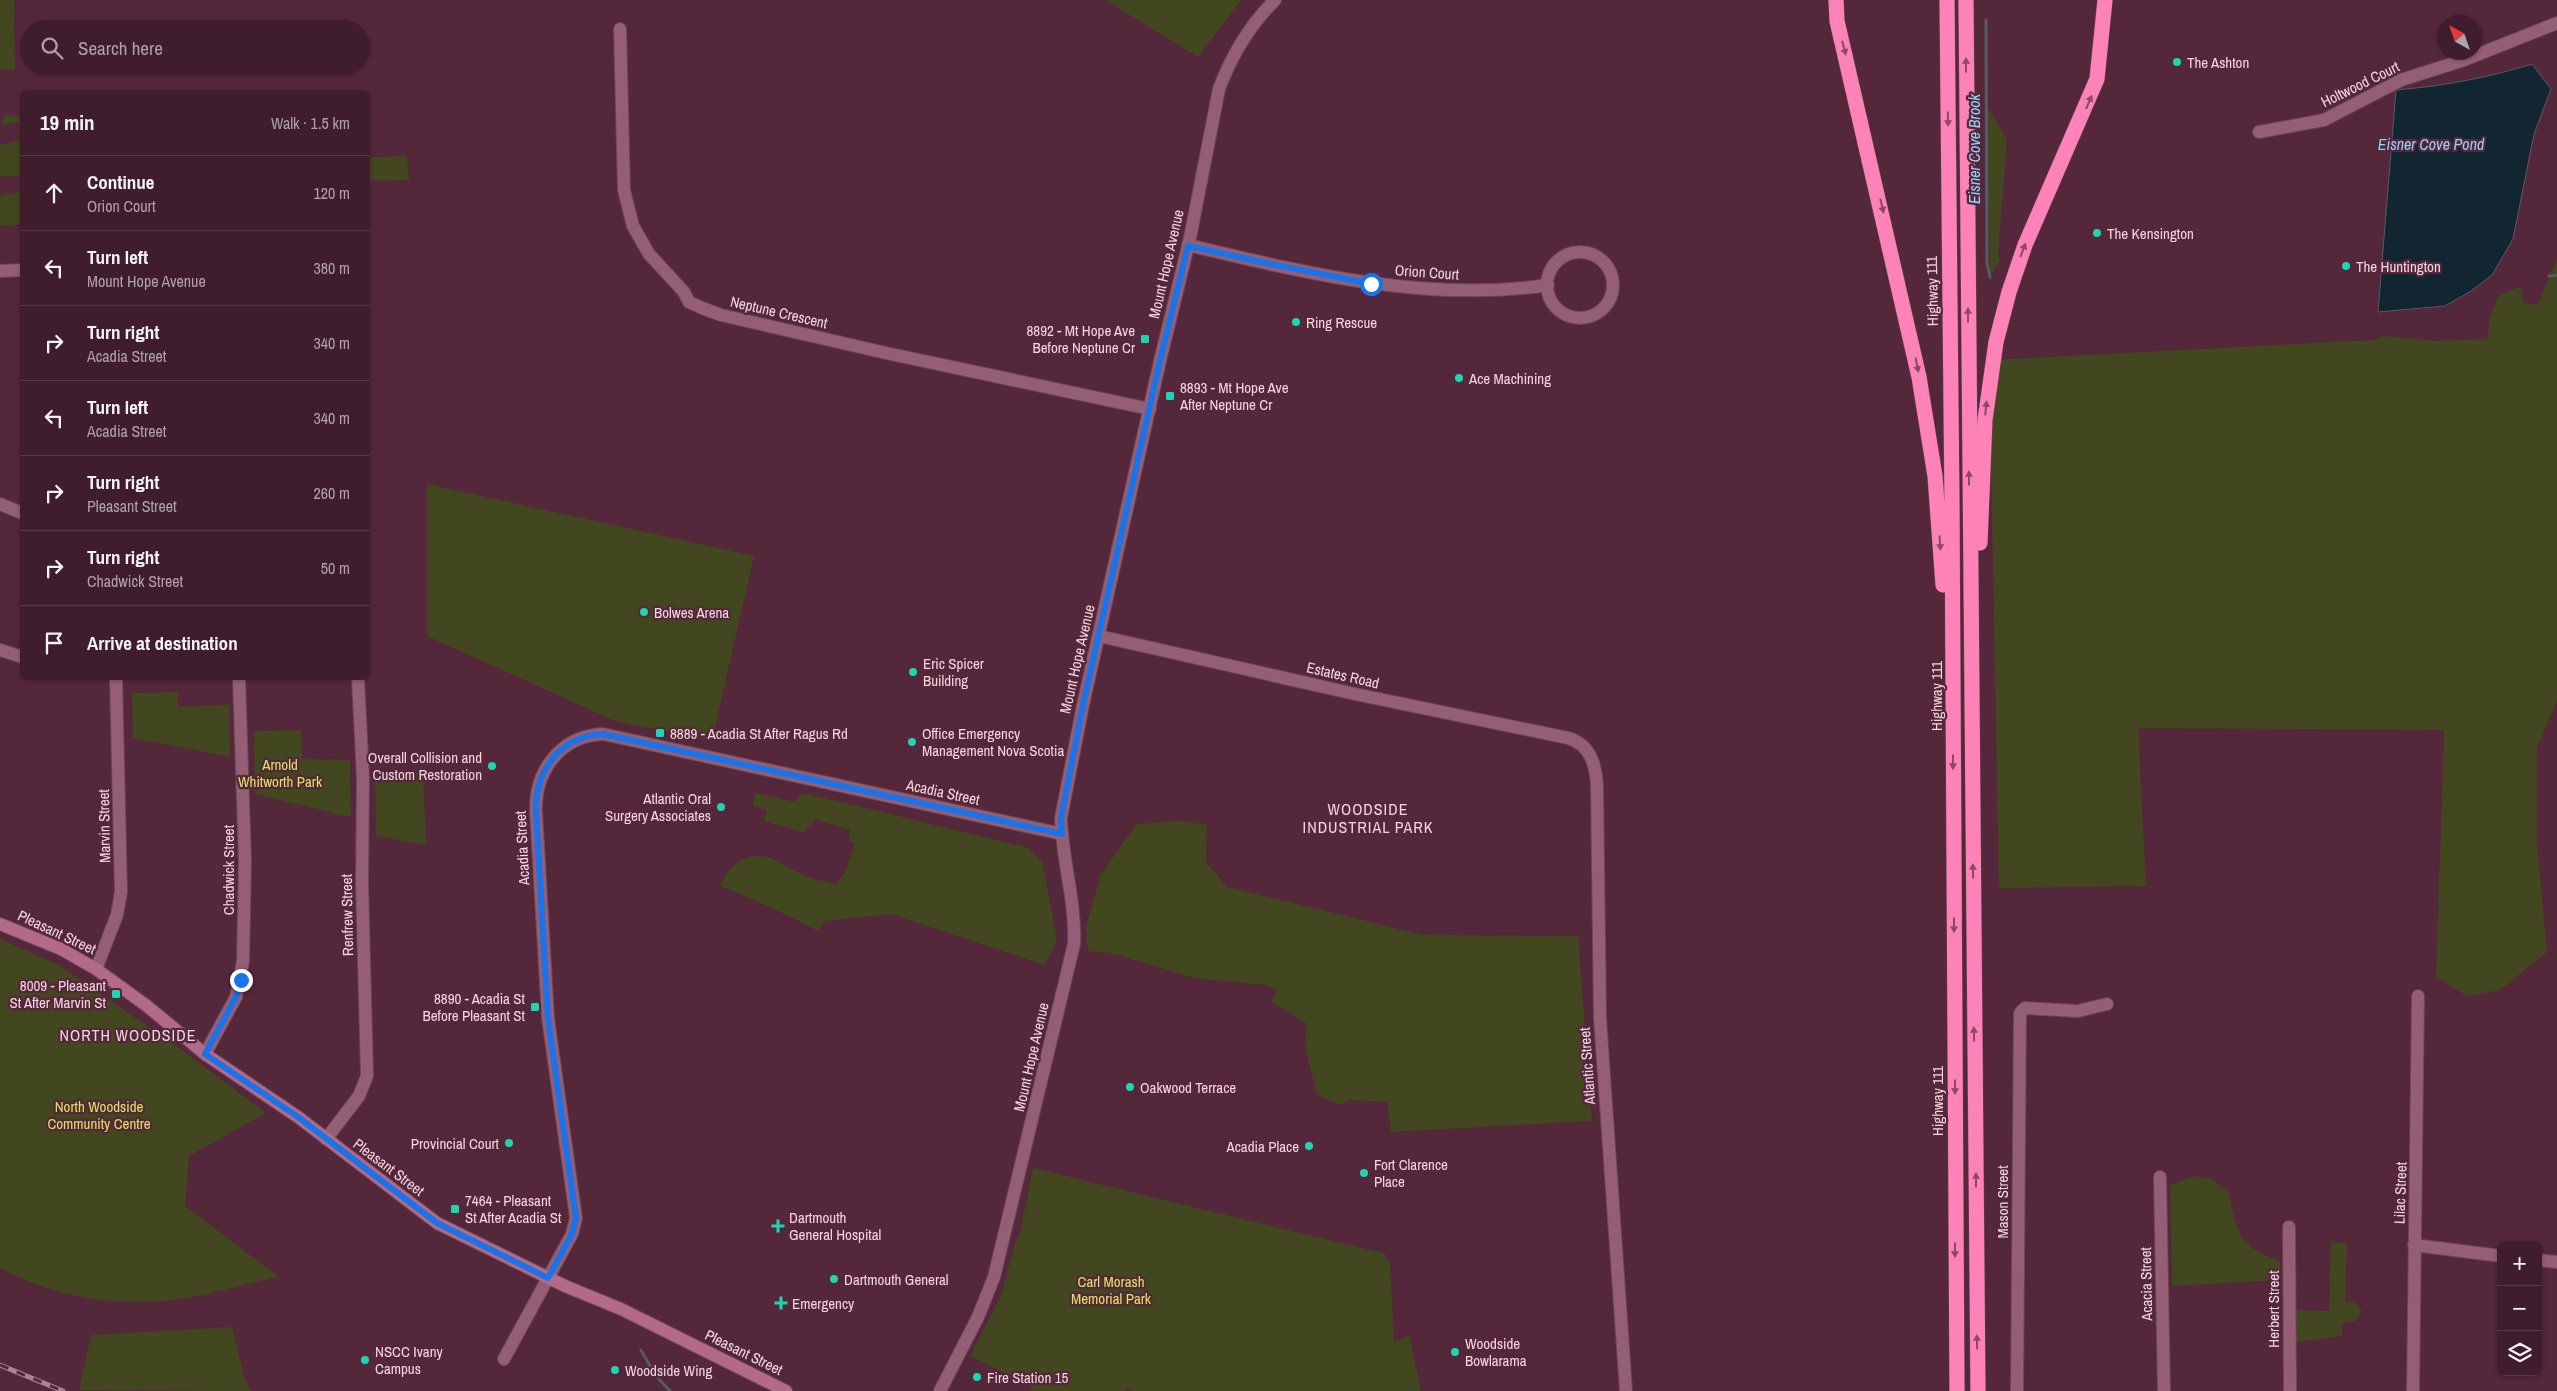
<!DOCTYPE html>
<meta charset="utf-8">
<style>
body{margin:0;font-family:"Archivo Narrow",sans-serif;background:#472634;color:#f1f3f6}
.controls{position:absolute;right:15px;bottom:15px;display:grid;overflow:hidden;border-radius:8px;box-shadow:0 1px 4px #0004}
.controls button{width:45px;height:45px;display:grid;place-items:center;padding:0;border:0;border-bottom:1px solid #593b48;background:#401d2c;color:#f1f3f6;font:25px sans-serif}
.compass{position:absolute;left:2437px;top:15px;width:45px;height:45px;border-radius:50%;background:#401d2c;box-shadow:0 1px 4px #0004;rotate:320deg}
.stop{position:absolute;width:15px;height:15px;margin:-11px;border:4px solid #1a73e8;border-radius:50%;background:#fff}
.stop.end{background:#1a73e8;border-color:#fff;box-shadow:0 1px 5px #0008}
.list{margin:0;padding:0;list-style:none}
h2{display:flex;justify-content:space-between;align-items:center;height:65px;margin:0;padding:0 20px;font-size:21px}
h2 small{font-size:16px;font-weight:400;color:#aea2a9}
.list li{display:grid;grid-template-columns:32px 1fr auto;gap:15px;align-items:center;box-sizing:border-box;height:75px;padding:0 20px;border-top:1px solid #593b48}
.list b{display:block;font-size:19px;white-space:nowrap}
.list p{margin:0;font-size:16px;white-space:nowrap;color:#aea2a9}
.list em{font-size:16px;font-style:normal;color:#aea2a9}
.icon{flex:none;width:28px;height:28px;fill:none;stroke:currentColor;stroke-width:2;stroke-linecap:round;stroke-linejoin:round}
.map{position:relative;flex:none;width:2557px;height:1391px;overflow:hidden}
.search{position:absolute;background:#401d2c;box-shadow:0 1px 4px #0004;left:20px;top:20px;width:350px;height:55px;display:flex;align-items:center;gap:12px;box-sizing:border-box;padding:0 18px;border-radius:28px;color:#aea2a9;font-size:19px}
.panel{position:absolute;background:#401d2c;box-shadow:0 1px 4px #0004;left:20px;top:90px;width:350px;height:590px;border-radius:8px}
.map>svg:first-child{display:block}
</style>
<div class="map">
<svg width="2557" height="1391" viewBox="0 0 2557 1391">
<rect width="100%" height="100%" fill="#55273b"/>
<!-- green -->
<path fill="#43471f" d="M0 0H14L15 70H0Z
M1105 0H1241L1198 57Z
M1986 105 2007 139 1998 254 2000 260 1990 277Z
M5 115 22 116V132L18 122 1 125Z
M22 139V224L2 226 0 225V196L19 192 22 177 0 176V145Z
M407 156 409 180 368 181V157Z
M2557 259V701L2537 748V844L2547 952 2500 990 2467 996 2436 977 2444 730 2138 728 2146 886 1999 888 1989 360 2375 340 2382 336 2436 341 2487 339 2490 318 2498 296 2521 286 2524 303 2538 305Z
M427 484 754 556 713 736 705 739 615 721 427 636Z
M178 692V706L229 705 230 757 133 738 132 693Z
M301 730 302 759 350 760 351 817 255 794 254 731Z
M423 772 426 845 376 836 375 773Z
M755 793 795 802 803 793 1029 848 1042 861 1057 940 1045 965 891 914 825 921 818 931C786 914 754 899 720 886 728 864 751 848 775 860 785 865 795 872 806 876 815 880 826 881 836 884L845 872 855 844 849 840 850 830 815 819 804 833 764 821 767 810 753 806Z
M1181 821 1207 825 1206 862 1227 887 1423 935 1578 936 1592 1121 1391 1132 1387 1102 1349 1100 1340 1105 1317 1095 1305 1047 1307 1024 1272 1002 1276 990 1266 985 1194 978 1111 953 1088 951 1086 927 1101 874 1137 824Z
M0 939 59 965 182 1050 266 1113 189 1156 185 1206 279 1277C250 1282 222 1292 193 1297 127 1309 60 1300 0 1268Z
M1033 1168 1386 1254 1387 1260 1390 1261 1394 1343 1409 1335 1421 1391H1133L1127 1388 1126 1391H1030L1032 1386 970 1356 1001 1296 1017 1236 1020 1234Z
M2195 1176 2212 1179 2229 1192C2236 1233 2239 1247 2280 1261L2281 1280 2172 1286 2170 1185Z
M2331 1243H2347L2345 1302 2355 1303 2362 1311 2355 1321 2342 1323V1336L2296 1342 2295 1310 2329 1311Z
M232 1327 244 1376 251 1391 79 1390 91 1335Z"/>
<!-- water -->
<path fill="#122632" stroke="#565a66" d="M2532 64 2551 89 2534 134 2513 239 2492 275 2471 291 2445 306 2378 312 2396 90C2443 86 2487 78 2532 64Z"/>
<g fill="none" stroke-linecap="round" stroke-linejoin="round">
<!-- stream -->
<path stroke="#565a66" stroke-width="3" d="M1986 20 1987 263 1990 277
M2549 276 2557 275
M641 1350 655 1375 670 1391"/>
<defs>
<path id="minor" d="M620 29 624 190 633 226 649 254 684 292 689 302 702 308 721 315 886 353 1150 409
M2259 132 2324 120 2401 80 2464 60 2557 23
M1188 245C1306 273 1426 303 1548 285
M1547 285a33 33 0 1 1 66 0a33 33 0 1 1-66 0Z
M0 271 22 270
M0 504 22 513
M1099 636 1355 694 1568 738C1591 745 1596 765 1597 787L1600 1018 1626 1391
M0 650 22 657
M96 969 117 915 121 892 116 678
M205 1054 236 997 243 961 245 861 239 678
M326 1139 359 1096 367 1076 362 883 363 778 358 678
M2160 1177 2164 1391
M2289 1227 2290 1391
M2414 1245 2501 1256
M2538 1260 2557 1262
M504 1359 572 1234 576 1218 548 1018 536 811C535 771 560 736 603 734L1062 834
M2017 1391 2020 1013 2025 1008 2078 1011 2107 1004
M2413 1391 2418 996"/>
<path id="tertiary" d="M940 1391 978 1317 994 1277 1074 944C1076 902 1062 860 1061 818L1083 705 1160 361 1190 238 1219 89C1232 54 1249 26 1275 0"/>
<path id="secondary" d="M0 924 61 949 96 969 147 1006 205 1054 298 1117 437 1223 565 1286 621 1309 786 1391"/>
<path id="motorway" d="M1836 0 1837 21 1919 377 1935 476 1943 585
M1947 0 1952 504 1957 1391
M1966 0 1978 1391
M1980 543 1985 420 1996 342 2009 292 2025 245 2097 79 2105 0"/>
</defs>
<!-- minor casing -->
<use href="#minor" stroke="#6d4557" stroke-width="14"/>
<!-- tertiary casing -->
<use href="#tertiary" stroke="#6d4557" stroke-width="14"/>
<!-- secondary casing -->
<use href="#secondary" stroke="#6d4557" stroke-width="14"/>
<!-- motorway casing -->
<use href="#motorway" stroke="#6d4557" stroke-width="16"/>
<!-- minor -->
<use href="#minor" stroke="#945f74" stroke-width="12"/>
<!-- tertiary -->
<use href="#tertiary" stroke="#945f74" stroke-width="12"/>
<!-- secondary -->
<use href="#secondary" stroke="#b36a88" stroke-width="12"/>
<!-- motorway -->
<use href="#motorway" stroke="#fc82b7" stroke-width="15"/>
<defs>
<path id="rail" d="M0 1365 63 1391"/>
</defs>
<!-- rail casing -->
<use href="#rail" stroke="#a98493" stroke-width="5"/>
<!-- rail -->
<use href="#rail" stroke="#55273b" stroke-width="3" stroke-dasharray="9" stroke-linecap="butt"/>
</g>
<!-- one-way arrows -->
<defs><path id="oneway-solid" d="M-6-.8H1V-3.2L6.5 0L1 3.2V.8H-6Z" transform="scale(1.25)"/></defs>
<g fill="#8f4766">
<use href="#oneway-solid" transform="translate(1844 48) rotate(75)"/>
<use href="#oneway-solid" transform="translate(1966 65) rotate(-90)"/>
<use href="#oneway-solid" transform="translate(2089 102) rotate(-67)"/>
<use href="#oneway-solid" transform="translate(1948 119) rotate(89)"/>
<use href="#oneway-solid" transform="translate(1882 206) rotate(77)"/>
<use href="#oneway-solid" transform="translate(2023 250) rotate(-69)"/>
<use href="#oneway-solid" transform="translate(1968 315) rotate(-90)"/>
<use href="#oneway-solid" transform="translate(1917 365) rotate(79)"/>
<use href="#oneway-solid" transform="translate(1986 408) rotate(-84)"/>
<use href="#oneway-solid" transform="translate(1969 478) rotate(-90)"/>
<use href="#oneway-solid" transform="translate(1940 543) rotate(86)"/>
<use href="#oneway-solid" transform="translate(1953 762) rotate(90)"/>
<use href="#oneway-solid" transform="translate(1973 871) rotate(-91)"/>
<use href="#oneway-solid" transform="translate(1954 925) rotate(90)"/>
<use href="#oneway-solid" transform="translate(1974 1034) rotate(-91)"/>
<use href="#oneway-solid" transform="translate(1955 1087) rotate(90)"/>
<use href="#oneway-solid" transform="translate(1976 1180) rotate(-90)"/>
<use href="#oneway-solid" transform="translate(1955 1250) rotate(90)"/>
<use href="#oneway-solid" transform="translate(1977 1342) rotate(-91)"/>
</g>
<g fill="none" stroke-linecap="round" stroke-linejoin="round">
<!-- route -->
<path stroke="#1a73e8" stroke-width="6" d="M241 980 236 997 205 1054 298 1117 437 1223 548 1278 572 1234 576 1218 548 1018 536 811C535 771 560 736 603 734L1062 834 1061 818 1083 705 1160 361 1188 246 1261 262 1371 284"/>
</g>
<!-- markers -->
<g fill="#1ed5b0" stroke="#55273b" stroke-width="2">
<circle cx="2177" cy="62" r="5"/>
<circle cx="2097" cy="233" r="5"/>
<circle cx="2346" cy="266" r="5"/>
<circle cx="1296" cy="322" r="5"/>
<rect x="1140" y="334" width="10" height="10" rx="2.5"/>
<circle cx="1459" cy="378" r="5"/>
<rect x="1165" y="391" width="10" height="10" rx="2.5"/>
<circle cx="644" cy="612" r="5"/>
<circle cx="913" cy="672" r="5"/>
<rect x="655" y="728" width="10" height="10" rx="2.5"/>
<circle cx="912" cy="742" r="5"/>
<circle cx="492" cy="766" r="5"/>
<circle cx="721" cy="807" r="5"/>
<rect x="111" y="989" width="10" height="10" rx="2.5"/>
<rect x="530" y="1002" width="10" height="10" rx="2.5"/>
<circle cx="1130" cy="1087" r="5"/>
<circle cx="509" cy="1143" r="5"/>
<circle cx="1309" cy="1146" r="5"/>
<circle cx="1364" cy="1173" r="5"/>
<rect x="450" y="1204" width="10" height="10" rx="2.5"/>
<path d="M775.5 1218.5h5v5h5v5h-5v5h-5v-5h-5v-5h5z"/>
<circle cx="834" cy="1279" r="5"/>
<path d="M778.5 1295.5h5v5h5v5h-5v5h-5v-5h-5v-5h5z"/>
<circle cx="1455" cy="1352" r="5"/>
<circle cx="365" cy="1360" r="5"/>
<circle cx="615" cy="1370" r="5"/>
<circle cx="977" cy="1377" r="5"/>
</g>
<g text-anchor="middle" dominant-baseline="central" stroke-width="4.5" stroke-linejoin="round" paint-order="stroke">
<!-- poi labels -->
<g font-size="15" fill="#f3d5e0" stroke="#55273b" text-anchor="start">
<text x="2187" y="62">The Ashton</text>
<text x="2107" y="233">The Kensington</text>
<text x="2356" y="266">The Huntington</text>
<text x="1306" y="322">Ring Rescue</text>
<text x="1135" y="330" text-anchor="end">8892 - Mt Hope Ave<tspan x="1135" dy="17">Before Neptune Cr</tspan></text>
<text x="1469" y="378">Ace Machining</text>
<text x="1180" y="387">8893 - Mt Hope Ave<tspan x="1180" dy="17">After Neptune Cr</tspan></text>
<text x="654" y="612">Bolwes Arena</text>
<text x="923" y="663">Eric Spicer<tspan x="923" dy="17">Building</tspan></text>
<text x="670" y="733">8889 - Acadia St After Ragus Rd</text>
<text x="922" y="733">Office Emergency<tspan x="922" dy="17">Management Nova Scotia</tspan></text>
<text x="482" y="757" text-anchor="end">Overall Collision and<tspan x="482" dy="17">Custom Restoration</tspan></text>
<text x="711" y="798" text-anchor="end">Atlantic Oral<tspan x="711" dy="17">Surgery Associates</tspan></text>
<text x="106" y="985" text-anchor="end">8009 - Pleasant<tspan x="106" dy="17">St After Marvin St</tspan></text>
<text x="525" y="998" text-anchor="end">8890 - Acadia St<tspan x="525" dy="17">Before Pleasant St</tspan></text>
<text x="1140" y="1087">Oakwood Terrace</text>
<text x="499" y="1143" text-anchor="end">Provincial Court</text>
<text x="1299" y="1146" text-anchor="end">Acadia Place</text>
<text x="1374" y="1164">Fort Clarence<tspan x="1374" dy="17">Place</tspan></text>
<text x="465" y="1200">7464 - Pleasant<tspan x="465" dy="17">St After Acadia St</tspan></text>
<text x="789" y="1217">Dartmouth<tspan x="789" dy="17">General Hospital</tspan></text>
<text x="844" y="1279">Dartmouth General</text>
<text x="792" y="1303">Emergency</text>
<text x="1465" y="1343">Woodside<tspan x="1465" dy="17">Bowlarama</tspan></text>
<text x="375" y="1351">NSCC Ivany<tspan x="375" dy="17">Campus</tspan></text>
<text x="625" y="1370">Woodside Wing</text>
<text x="987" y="1377">Fire Station 15</text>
</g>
<!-- street labels -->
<g font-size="15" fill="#f3d5e0" stroke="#55273b">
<text transform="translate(2360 84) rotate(-26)">Holtwood Court</text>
<text transform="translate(1166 264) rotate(-77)">Mount Hope Avenue</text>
<text transform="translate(1427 272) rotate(4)">Orion Court</text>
<text transform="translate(1932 291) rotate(-91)">Highway 111</text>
<text transform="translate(779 312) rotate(13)">Neptune Crescent</text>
<text transform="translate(1077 659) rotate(-77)">Mount Hope Avenue</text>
<text transform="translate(1343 675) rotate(13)">Estates Road</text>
<text transform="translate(1936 696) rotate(-90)">Highway 111</text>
<text transform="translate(943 792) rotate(12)">Acadia Street</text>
<text transform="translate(104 826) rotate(-91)">Marvin Street</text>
<text transform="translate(522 848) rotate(-93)">Acadia Street</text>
<text transform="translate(228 870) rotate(-90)">Chadwick Street</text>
<text transform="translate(347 915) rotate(-91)">Renfrew Street</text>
<text transform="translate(57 932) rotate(25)">Pleasant Street</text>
<text transform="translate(1031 1057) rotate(-77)">Mount Hope Avenue</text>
<text transform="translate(1587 1066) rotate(-94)">Atlantic Street</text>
<text transform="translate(1937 1101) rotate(-90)">Highway 111</text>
<text transform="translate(389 1167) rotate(37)">Pleasant Street</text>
<text transform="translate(2400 1193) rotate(-88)">Lilac Street</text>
<text transform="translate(2002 1202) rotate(-90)">Mason Street</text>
<text transform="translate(2146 1284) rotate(-91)">Acacia Street</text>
<text transform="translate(2273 1309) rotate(-90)">Herbert Street</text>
<text transform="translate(744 1352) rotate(26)">Pleasant Street</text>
</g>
<!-- park labels -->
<g font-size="15" fill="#d9e55c" stroke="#55273b">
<text x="280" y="764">Arnold<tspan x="280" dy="17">Whitworth Park</tspan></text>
<text x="99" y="1106">North Woodside<tspan x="99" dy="17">Community Centre</tspan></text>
<text x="1111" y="1281">Carl Morash<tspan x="1111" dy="17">Memorial Park</tspan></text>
</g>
<!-- water labels -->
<g font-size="16" font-style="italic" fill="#94d1f5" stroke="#55273b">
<text x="2431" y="144">Eisner Cove Pond</text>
<text transform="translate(1974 149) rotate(-90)">Eisner Cove Brook</text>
</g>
<!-- neighbourhood labels -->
<g font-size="16" letter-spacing="1" fill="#f3d5e0" stroke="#55273b">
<text x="1368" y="809">WOODSIDE<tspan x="1368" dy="18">INDUSTRIAL PARK</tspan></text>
<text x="128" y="1035">NORTH WOODSIDE</text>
</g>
</g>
</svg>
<div class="controls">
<button>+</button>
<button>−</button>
<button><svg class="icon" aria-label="layers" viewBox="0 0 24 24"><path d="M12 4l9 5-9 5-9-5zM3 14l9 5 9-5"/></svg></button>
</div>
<svg class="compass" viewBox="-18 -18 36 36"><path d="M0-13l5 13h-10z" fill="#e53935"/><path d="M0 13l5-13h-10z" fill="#aea2a9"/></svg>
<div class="stop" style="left:1371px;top:284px"></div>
<div class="stop end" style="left:241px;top:980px"></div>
<div class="search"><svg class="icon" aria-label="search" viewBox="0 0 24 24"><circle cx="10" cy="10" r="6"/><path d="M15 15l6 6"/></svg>Search here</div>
<section class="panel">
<h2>19 min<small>Walk · 1.5 km</small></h2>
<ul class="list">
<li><svg class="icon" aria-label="ahead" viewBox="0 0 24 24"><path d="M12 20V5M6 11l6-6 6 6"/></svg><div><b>Continue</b><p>Orion Court</p></div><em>120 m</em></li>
<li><svg class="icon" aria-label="left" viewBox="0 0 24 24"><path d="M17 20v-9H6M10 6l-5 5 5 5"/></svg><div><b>Turn left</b><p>Mount Hope Avenue</p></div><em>380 m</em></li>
<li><svg class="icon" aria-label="right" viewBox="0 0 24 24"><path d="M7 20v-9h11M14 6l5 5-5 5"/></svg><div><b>Turn right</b><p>Acadia Street</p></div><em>340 m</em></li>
<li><svg class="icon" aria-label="left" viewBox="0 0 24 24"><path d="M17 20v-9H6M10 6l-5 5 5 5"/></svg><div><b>Turn left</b><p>Acadia Street</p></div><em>340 m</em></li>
<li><svg class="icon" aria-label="right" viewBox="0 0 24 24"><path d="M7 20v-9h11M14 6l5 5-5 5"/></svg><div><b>Turn right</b><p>Pleasant Street</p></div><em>260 m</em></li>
<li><svg class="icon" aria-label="right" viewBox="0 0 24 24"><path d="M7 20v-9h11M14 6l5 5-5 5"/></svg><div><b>Turn right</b><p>Chadwick Street</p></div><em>50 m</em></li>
<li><svg class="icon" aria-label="arrive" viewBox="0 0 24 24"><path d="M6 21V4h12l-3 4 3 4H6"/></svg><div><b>Arrive at destination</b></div></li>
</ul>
</section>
</div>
